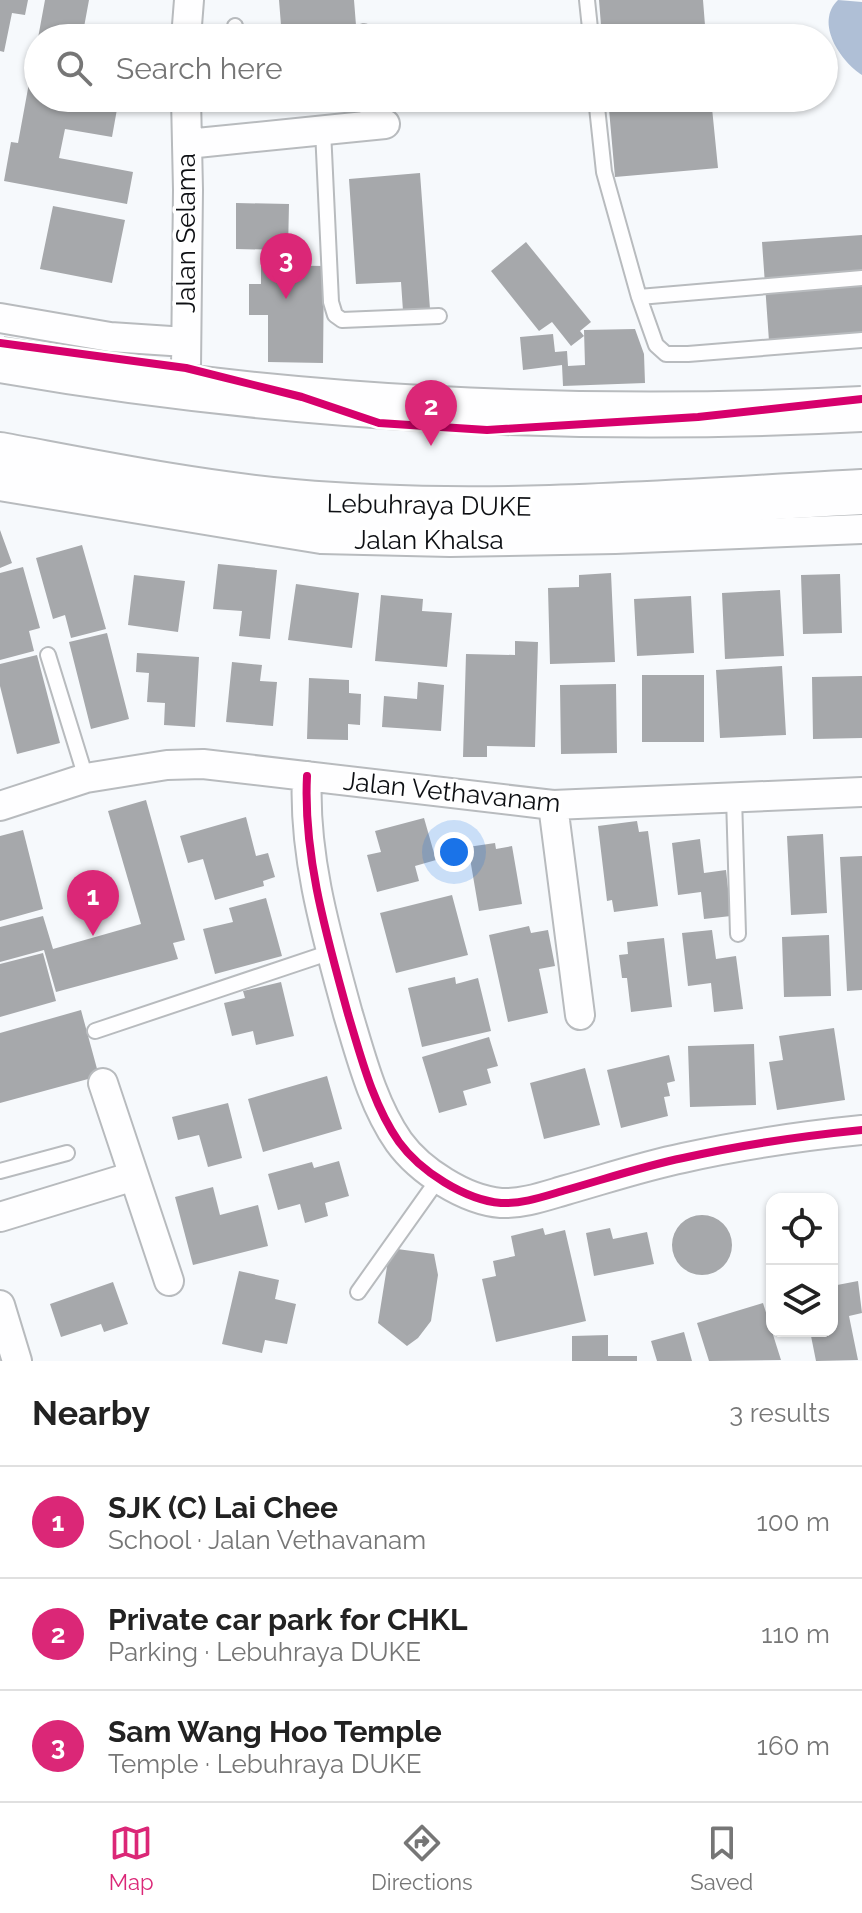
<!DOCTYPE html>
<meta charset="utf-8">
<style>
body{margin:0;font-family:Raleway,sans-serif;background:#f6f6f6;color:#222}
.controls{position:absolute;right:24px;bottom:24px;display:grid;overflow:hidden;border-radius:16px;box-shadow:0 2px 6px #0004}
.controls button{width:72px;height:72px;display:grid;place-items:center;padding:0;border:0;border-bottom:2px solid #e0e0e0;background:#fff;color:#222;font:40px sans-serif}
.you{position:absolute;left:454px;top:852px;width:28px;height:28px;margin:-20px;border:6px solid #fff;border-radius:50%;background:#1a73e8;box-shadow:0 0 0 12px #1a73e833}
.badge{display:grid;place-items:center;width:52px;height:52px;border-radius:50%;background:#db2777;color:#fff;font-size:26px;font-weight:700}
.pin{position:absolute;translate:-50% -66px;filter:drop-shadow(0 2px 4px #0008)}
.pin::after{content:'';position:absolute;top:42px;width:28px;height:24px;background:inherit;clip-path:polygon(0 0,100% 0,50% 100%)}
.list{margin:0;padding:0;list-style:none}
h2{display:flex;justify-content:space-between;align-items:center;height:104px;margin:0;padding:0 32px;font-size:34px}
h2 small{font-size:26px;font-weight:400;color:#767676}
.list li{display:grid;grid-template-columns:52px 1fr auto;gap:24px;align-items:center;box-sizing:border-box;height:112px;padding:0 32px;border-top:2px solid #e0e0e0}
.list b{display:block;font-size:30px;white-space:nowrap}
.list p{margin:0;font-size:26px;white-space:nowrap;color:#767676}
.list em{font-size:26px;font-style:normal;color:#767676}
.icon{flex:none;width:44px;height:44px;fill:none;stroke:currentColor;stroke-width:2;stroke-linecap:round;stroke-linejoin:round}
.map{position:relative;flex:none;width:862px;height:1361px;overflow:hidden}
.search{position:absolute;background:#fff;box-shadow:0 2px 6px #0004;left:24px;right:24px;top:24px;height:88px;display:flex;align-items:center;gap:20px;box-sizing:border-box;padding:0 28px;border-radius:44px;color:#767676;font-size:30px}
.sheet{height:440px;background:#fff}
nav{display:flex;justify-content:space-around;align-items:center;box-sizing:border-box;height:112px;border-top:2px solid #e0e0e0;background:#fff;font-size:22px;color:#767676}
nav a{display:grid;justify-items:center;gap:4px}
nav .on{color:#db2777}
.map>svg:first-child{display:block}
</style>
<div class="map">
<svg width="862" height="1361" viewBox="0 0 862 1361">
<rect width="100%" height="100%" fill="#f6f9fc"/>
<!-- water -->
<path fill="#afbfd6" d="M838 0 862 2V75C841 62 814 23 838 0Z"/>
<!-- building -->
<path fill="#a6a8ab" d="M0 0H28L25 15 12 13 4 52 0 51Z
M45 0H89L82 38H38Z
M279 0H354L357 38H282Z
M599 0H703L706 38H602Z
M36 45 38 98H119L112 137 65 129 59 158 133 172 127 204 4 181 11 142 18 143Z
M608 98H711L718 168 615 177Z
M420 173 430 309 403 311 401 282 356 284 349 179Z
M236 203 289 204 288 250 236 249Z
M53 206 125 220 112 283 40 269Z
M862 235V334L769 341 762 242Z
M526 242 591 322 580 331 584 336 571 346 552 322 539 331 491 271Z
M261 265 324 266 323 363 268 362V315H249V284H261Z
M635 329 644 354 645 383 563 386 562 365 523 370 520 337 553 334 555 352 567 351 568 366 585 365 584 330Z
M0 530 12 563 0 568Z
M82 545 106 629 71 638 65 615 53 619 36 558Z
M218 564 277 570 270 639 239 636 242 611 213 609Z
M23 567 40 628 29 631 34 651 0 660V573Z
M611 573 615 662 550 664 548 588 579 587V575Z
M840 574 842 633 803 634 801 575Z
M134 575 185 581 178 632 128 625Z
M296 584 359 593 352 648 288 640Z
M780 590 784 656 725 659 722 593Z
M381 595 423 599 422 611 452 613 447 667 375 661Z
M691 596 694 653 637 656 634 599Z
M107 633 129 719 91 729 69 642Z
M515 641 538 642 535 747 487 746V757H463L466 654 515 655Z
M137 653 199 657 195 727 164 725 165 703 147 702 149 673 136 672Z
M37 655 60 743 17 754 0 686V664Z
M232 662 262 665 260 681 277 682 273 726 226 722Z
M782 666 786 735 720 738 716 670Z
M642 675H704V742H642Z
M862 676V738L813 739 812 677Z
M309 678 349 680V693L361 694 360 725 348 724V740L307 739Z
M418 682 444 685 441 731 382 727 384 696 417 699Z
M616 684 617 753 561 754 560 685Z
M146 800 185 940 173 943 178 959 56 992 44 950 0 962V927L43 916 53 949 141 924 108 811Z
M246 817 256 856 268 853 275 877 263 881 264 886 215 900 203 859 188 863 180 836Z
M424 818 436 860 415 866 419 881 377 892 367 855 381 852 375 831Z
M637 821 639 832 648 831 658 906 614 912 612 900 607 901 598 826Z
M23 830 43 909 0 921V836Z
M823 834 827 913 791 915 787 836Z
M700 839 704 873 726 870 731 916 704 919 701 892 678 895 672 843Z
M495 843 496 849 512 846 522 904 479 911 468 847Z
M862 856V990L847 991 840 857Z
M452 895 468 955 396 973 380 913Z
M266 898 282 956 215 974 203 929 233 922 229 908Z
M529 926 531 933 548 930 555 966 539 969 548 1013 508 1022 489 935Z
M712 930 716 959 736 956 743 1009 714 1012 711 983 688 986 682 933Z
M829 935 831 996 784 997 782 937Z
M664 938 672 1007 631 1012 627 978H622L619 955 628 954 627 942Z
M43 953 56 1001 0 1017V964Z
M455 977 456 984 478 978 491 1031 422 1047 408 988Z
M281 982 294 1036 256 1045 253 1031 232 1036 224 1003 245 998 243 991Z
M81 1010 99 1076 0 1103V1033Z
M834 1028 845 1100 777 1110 769 1062 783 1060 779 1036Z
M489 1037 498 1066 487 1069 491 1083 463 1091 467 1105 439 1113 422 1057Z
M754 1044 756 1105 690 1107 688 1046Z
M669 1055 675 1081 667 1083 670 1096 664 1097 668 1116 621 1128 607 1070Z
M585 1068 600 1125 544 1139 530 1083Z
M327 1076 342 1129 263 1152 248 1099Z
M228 1103 242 1158 208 1167 199 1135 178 1140 172 1117Z
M339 1161 349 1196 325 1203 328 1216 305 1223 300 1204 278 1210 268 1174 312 1162 314 1168Z
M213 1187 220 1215 258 1205 268 1246 193 1265 175 1197Z
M672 1245a30 30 0 1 1 60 0a30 30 0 1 1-60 0Z
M543 1228 545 1235 565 1230 586 1321 496 1342 482 1279 496 1276 493 1261 515 1256 511 1236Z
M610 1228 613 1239 647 1232 654 1264 594 1276 586 1233Z
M390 1248 434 1254 438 1275 431 1321 418 1338 407 1346 378 1323Z
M239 1271 279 1280 275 1299 296 1304 287 1344 265 1340 262 1353 222 1344Z
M858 1281 862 1313 849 1316 858 1360 816 1361 810 1331H832V1286Z
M113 1282 128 1324 104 1332 101 1324 61 1337 50 1304Z
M763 1303 781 1360 709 1361 697 1323Z
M684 1332 692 1361H657L651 1341Z
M608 1335V1356H637V1361H572V1336Z"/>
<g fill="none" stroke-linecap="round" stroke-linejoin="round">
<defs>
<path id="service" d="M587 0 591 38
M235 26 238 38
M364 32 365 38
M367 98 368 126
M596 98 604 172 639 297 656 345 666 354H688L862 340
M323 130 331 302 335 315 342 320 439 316
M639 297 862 278
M48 655 86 778
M734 797 738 934
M95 1031 331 952
M0 1171 67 1153
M358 1292 439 1178"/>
<path id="minor" d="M186 38 189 0
M186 98 188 190 186 368
M187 144 385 124
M0 318 110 337 186 342
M0 486 321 539 450 542 615 539 862 529
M307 776C303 856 327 937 348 1014 361 1057 373 1105 399 1142 420 1171 465 1200 501 1203 523 1204 545 1196 566 1190 605 1179 644 1166 683 1158 741 1145 802 1136 862 1130
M553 805 580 1015
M0 806 86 778 167 765 203 764 553 805 862 792
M103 1083 169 1281
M0 1217 134 1176
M0 1305 17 1361"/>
<path id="motorway" d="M0 455C97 473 194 493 293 502 482 519 673 502 862 492"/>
</defs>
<!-- service casing -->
<use href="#service" stroke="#b8bbbe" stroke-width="18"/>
<!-- minor casing -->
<use href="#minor" stroke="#b8bbbe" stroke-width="32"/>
<!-- motorway casing -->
<use href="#motorway" stroke="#b8bbbe" stroke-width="48"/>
<!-- service -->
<use href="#service" stroke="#fefeff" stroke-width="14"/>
<!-- minor -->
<use href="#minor" stroke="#fefeff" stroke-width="28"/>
<!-- motorway -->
<use href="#motorway" stroke="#fefeff" stroke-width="44"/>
<defs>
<path id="motorway-bridge" d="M0 360C281 409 578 424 862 409"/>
</defs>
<!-- motorway-bridge casing -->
<use href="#motorway-bridge" stroke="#b8bbbe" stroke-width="48" stroke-linecap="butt"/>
<!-- motorway-bridge -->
<use href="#motorway-bridge" stroke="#fefeff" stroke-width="44"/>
<defs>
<path id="cycleway" d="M0 343 186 368 302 397 379 423 487 430 698 417 862 399
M307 776C303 856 327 937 348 1014 361 1057 373 1105 399 1142 420 1171 465 1200 501 1203 523 1204 545 1196 566 1190 605 1179 644 1166 683 1158 741 1145 802 1136 862 1130"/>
</defs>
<!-- cycleway casing -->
<use href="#cycleway" stroke="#fff" stroke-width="13"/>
<!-- cycleway -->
<use href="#cycleway" stroke="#d6006c" stroke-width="8"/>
</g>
<g text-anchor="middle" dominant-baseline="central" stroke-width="7" stroke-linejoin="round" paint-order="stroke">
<!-- street labels -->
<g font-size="26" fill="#0e1014" stroke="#fff">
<text transform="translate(186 233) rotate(-90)">Jalan Selama</text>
<text transform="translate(429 505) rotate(1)">Lebuhraya DUKE</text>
<text x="429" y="540">Jalan Khalsa</text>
<text transform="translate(452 792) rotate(6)">Jalan Vethavanam</text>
</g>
</g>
</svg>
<div class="controls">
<button><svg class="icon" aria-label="locate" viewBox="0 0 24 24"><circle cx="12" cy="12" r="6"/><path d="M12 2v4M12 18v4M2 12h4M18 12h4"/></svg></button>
<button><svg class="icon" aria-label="layers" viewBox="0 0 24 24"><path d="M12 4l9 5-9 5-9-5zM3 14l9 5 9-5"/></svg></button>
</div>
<div class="you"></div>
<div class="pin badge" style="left:93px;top:936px">1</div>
<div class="pin badge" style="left:431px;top:446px">2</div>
<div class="pin badge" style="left:286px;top:299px">3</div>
<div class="search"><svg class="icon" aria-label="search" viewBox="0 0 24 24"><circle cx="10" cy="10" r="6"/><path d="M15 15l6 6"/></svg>Search here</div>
</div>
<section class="sheet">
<h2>Nearby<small>3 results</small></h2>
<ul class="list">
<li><span class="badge">1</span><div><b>SJK (C) Lai Chee</b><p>School · Jalan Vethavanam</p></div><em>100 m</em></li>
<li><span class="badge">2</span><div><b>Private car park for CHKL</b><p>Parking · Lebuhraya DUKE</p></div><em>110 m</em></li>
<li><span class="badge">3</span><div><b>Sam Wang Hoo Temple</b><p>Temple · Lebuhraya DUKE</p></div><em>160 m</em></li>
</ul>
</section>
<nav>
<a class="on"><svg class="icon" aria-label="map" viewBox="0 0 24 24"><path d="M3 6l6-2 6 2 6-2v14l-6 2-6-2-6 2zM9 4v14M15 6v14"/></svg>Map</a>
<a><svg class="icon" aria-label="directions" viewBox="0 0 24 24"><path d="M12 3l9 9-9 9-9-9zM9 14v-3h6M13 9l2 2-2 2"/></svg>Directions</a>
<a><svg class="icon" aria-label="saved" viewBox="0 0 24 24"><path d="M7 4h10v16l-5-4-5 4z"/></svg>Saved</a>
</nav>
